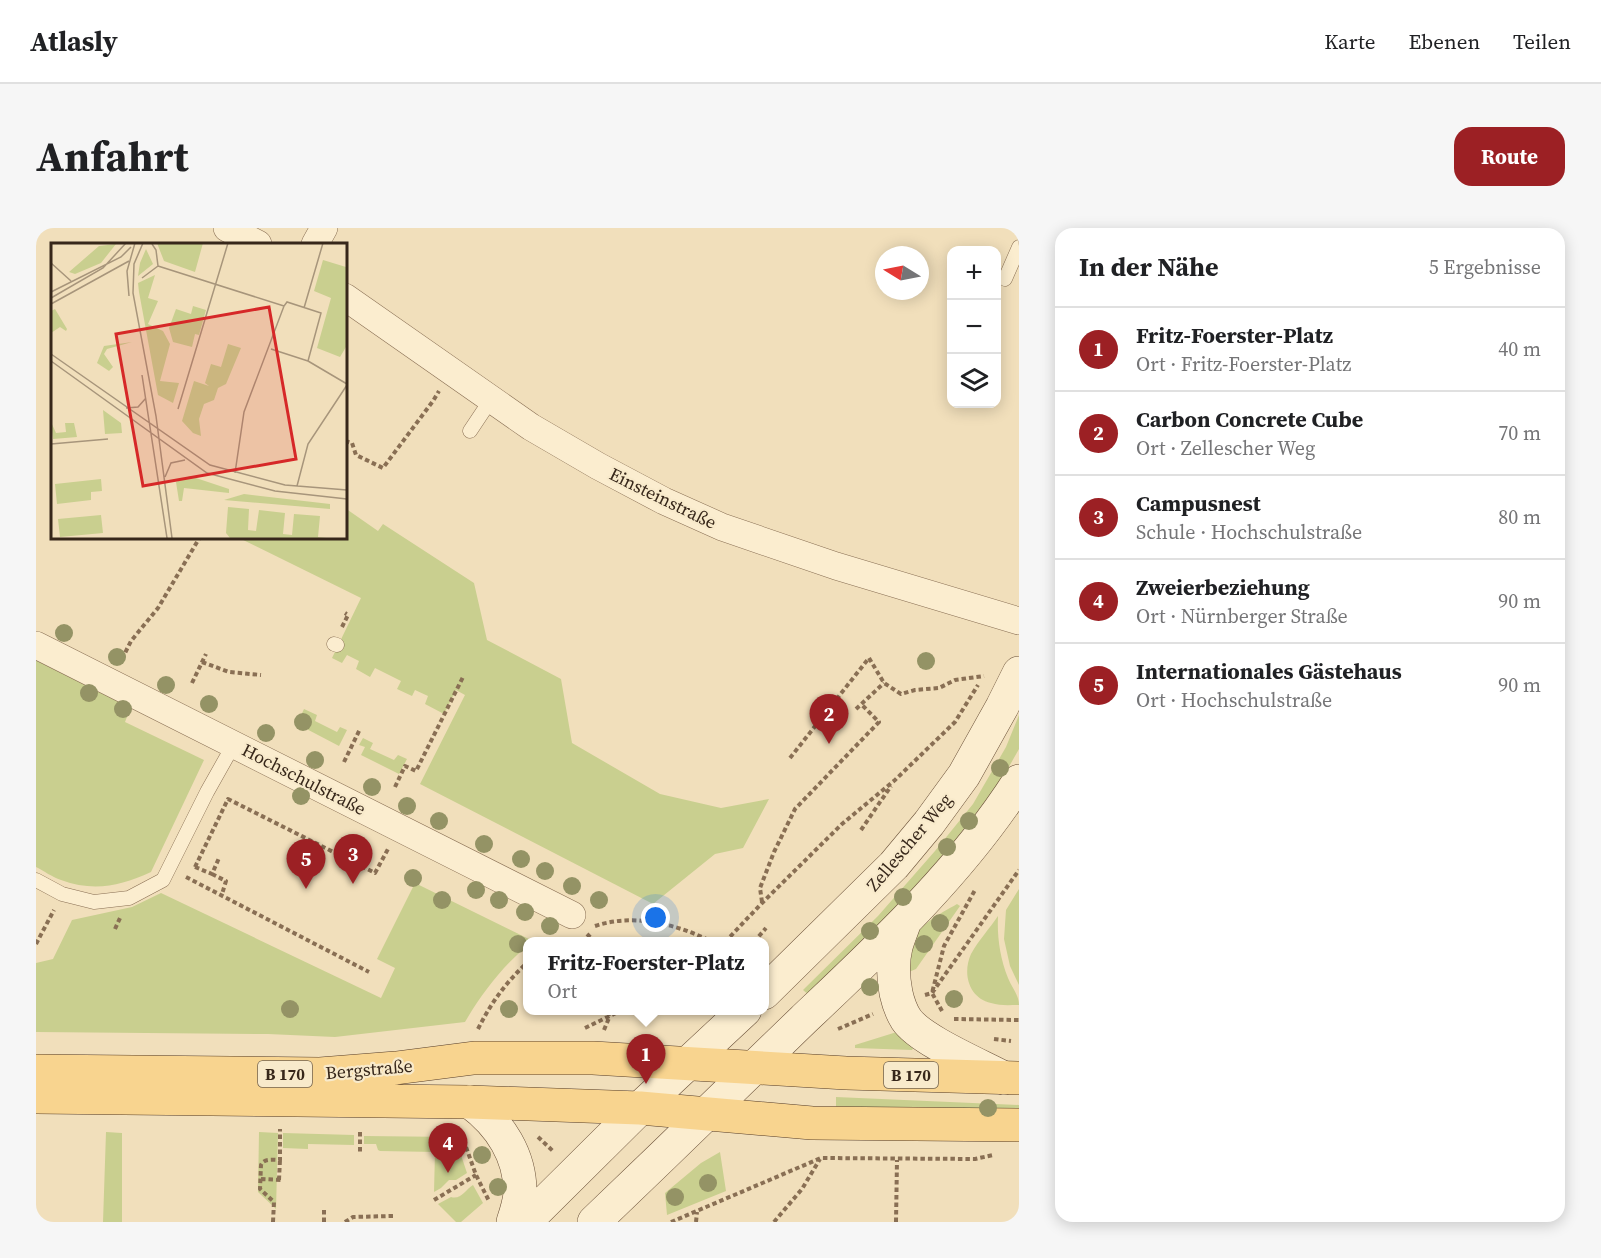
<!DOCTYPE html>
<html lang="de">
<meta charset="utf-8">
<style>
body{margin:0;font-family:"Source Serif 4",serif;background:#f6f6f6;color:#202124}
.controls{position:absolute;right:18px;top:18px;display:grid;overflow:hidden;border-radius:12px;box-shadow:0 3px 15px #0003}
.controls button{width:54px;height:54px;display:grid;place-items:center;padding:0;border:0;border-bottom:2px solid #e0e0e0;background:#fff;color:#202124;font:30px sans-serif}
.compass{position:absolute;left:839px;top:18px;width:54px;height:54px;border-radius:50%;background:#fff;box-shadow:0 3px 15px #0003;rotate:280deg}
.you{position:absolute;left:620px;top:690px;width:21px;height:21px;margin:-15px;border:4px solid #fff;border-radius:50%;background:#1a73e8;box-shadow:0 0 0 9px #1a73e833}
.badge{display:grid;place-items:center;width:39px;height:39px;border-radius:50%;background:#9c2024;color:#fff;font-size:20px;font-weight:700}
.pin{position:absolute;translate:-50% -50px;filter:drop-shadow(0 2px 3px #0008)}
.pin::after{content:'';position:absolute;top:32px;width:21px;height:18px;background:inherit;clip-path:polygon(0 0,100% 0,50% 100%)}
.popup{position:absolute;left:487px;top:709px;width:246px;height:78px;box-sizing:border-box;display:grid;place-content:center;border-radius:12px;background:#fff;filter:drop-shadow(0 2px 4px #0005);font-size:20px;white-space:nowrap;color:#757577}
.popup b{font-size:22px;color:#202124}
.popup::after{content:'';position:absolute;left:50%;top:100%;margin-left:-12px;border:12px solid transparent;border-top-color:#fff}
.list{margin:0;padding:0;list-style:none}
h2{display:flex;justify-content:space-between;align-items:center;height:78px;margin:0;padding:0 24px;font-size:26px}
h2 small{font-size:20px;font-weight:400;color:#757577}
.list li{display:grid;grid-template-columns:39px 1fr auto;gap:18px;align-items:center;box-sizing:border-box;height:84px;padding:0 24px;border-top:2px solid #e0e0e0}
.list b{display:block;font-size:22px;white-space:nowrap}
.list p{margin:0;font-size:20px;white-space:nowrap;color:#757577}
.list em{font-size:20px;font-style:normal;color:#757577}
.icon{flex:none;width:33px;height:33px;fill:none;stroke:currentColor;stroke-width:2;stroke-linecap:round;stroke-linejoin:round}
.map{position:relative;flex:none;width:983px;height:994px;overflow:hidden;border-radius:18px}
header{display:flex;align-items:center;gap:36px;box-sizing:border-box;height:84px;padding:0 30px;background:#fff;border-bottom:2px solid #e0e0e0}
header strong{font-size:28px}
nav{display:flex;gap:33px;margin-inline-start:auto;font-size:21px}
.intro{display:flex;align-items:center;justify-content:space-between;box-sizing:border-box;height:144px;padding:0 36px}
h1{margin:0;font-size:42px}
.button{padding:15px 27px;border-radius:18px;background:#9c2024;color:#fff;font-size:21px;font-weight:700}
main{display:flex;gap:36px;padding:0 36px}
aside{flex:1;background:#fff;border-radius:18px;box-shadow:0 3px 15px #0003}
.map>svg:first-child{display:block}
</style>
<header>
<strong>Atlasly</strong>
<nav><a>Karte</a><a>Ebenen</a><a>Teilen</a></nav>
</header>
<div class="intro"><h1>Anfahrt</h1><a class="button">Route</a></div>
<main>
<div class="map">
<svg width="983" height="994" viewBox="0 0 983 994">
<rect width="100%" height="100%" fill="#f1dfbb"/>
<!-- green -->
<path fill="#c9cf8f" d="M309 280 342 303 347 296 438 355 451 412 525 451 536 515 624 566 685 580 733 571 707 620 679 626 617 676 384 556 429 467 420 462 408 486 389 476 392 468 379 462 376 468 361 461 365 453 339 440 334 449 320 441 323 433 311 427 306 435 296 430 325 370 201 309H309Z
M0 424 97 473 89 494 168 532 115 644C84 658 58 664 25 652 16 649 8 643 0 639Z
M268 481 281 487 279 493 301 504 304 499 311 502 303 518 261 496Z
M983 487V521L966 551 908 627 843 700 774 768 767 762 842 688 899 623 937 576 970 519Z
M327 510 337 515 334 521 358 532 362 527 371 531 363 546 325 527 329 519 323 517Z
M379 655 497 713 492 714 491 718C466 739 446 765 429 794L299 809 232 806 0 804V735L17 731 36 692 96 679 125 665 345 770 359 740 341 731Z
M983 661V757L974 738 968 711 970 682Z
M921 676 924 678 880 741 868 746C870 737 871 727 874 718 880 697 904 686 921 676Z
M962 688C961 709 964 730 972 750 976 760 983 767 983 777 974 777 964 778 955 775 933 770 926 746 935 726 942 713 954 700 962 688Z
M864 803 878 819 876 822 819 820V817Z
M800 869 983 877V885L800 880Z
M70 904 86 905V994H67Z
M223 904 242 905 240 981 222 964Z
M247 905 318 907V917L272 916V921L247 920Z
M328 908 419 909 431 945 420 952H413L405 960 398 964 399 924 344 923 342 922 340 916H328Z
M684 924 690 963 631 987 629 965 665 935Z
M437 957 447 975 425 994H420L402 976 415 969C425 972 429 962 437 957Z"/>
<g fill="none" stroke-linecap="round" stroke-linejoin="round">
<defs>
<path id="lane" d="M969 51 983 19
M434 203 456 170
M298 416 301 417
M0 652 26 666 58 674 93 670 127 652 171 564 198 516"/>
<path id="street" d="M191 0 222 16
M279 16 288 0
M309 69 495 199 562 238 628 273 686 299 800 338 983 393
M0 417 536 687"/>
<path id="secondary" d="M869 693C866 702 862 711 860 719 856 735 857 749 860 765 862 774 865 783 870 791 884 812 944 837 968 850
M728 765 858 637 893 595 928 547 966 479 983 445
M434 874C464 896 485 928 484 966 483 975 480 985 477 994
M489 994 604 880 709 782
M558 994C628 927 698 859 767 792 844 719 925 644 983 553"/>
<path id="primary" d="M0 843 284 846 360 840 438 830H557L810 845 983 850
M0 869 434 874 604 880 776 895 983 897"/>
</defs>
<!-- lane casing -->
<use href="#lane" stroke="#896f54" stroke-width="15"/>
<!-- street casing -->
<use href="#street" stroke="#896f54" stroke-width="28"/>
<!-- secondary casing -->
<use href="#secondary" stroke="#6a5038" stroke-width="34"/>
<!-- primary casing -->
<use href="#primary" stroke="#563d29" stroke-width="34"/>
<!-- path -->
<path stroke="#896f54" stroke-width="4" stroke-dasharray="4.5 3" stroke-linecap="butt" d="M309 213 316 215 320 227 347 240 397 173 403 163
M306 399 312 387 309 385
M86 431 95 413 122 380 164 309
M166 434 193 444 225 447
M156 455 170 426
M820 481 848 455
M754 530 833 430 848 455 865 466 879 462 903 460 919 452 948 448
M308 534 324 501
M359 559 369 538 380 543 427 449
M825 602 855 558
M159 639 192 571 339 645 352 621
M159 639 176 646 183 630
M176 646 190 653 186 666
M150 649 333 744
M726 674 724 660 738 624 759 581 843 494 825 476
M559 698C598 685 640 696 677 714
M79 701 84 690
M551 706 559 714
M689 714 726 675 806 596 859 552 919 494 942 457
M718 714 730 700
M0 716 18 682
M889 767 896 765 983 642
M906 783 896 765 908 718 939 662
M918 791 983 792
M549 800 586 782
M442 801C455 775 470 754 492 734
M802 801 837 786
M568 802 573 790 572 782
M958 811 975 813
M324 904V924
M425 905 440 947 453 973
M502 909 518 924
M225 951 246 952
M243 952 244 932
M398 972 440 947
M237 994 238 974 224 961 225 937C228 930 237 932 244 932V901
M288 994V982
M309 994 317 989 357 988
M635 994 785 930 939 931 957 927
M660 994 661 984
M738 994 766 961 784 931
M860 994 861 932"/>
<!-- lane -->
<use href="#lane" stroke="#fbedcf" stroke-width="14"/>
<!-- street -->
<use href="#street" stroke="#fbedcf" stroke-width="27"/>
<!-- secondary -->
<use href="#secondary" stroke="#fbedcf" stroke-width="33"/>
<!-- primary -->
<use href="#primary" stroke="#f8d48f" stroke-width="33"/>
</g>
<!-- trees -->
<g fill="#949365">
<circle cx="28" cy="405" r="9"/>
<circle cx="81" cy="429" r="9"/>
<circle cx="890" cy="433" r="9"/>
<circle cx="130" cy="457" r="9"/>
<circle cx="53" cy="465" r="9"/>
<circle cx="173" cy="476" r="9"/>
<circle cx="87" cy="481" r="9"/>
<circle cx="267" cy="494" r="9"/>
<circle cx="230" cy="505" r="9"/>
<circle cx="279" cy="532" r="9"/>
<circle cx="964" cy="540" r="9"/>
<circle cx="336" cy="559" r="9"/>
<circle cx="265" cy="568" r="9"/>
<circle cx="371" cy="578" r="9"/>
<circle cx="403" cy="593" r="9"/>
<circle cx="933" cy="593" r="9"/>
<circle cx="448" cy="616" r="9"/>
<circle cx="911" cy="619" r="9"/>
<circle cx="485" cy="631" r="9"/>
<circle cx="509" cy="643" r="9"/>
<circle cx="377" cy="650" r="9"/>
<circle cx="536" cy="658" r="9"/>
<circle cx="440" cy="662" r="9"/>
<circle cx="867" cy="669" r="9"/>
<circle cx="406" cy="672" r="9"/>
<circle cx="463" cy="672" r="9"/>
<circle cx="563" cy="672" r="9"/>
<circle cx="489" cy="684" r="9"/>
<circle cx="904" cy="695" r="9"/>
<circle cx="514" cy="698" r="9"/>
<circle cx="834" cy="703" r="9"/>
<circle cx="482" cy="716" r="9"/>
<circle cx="888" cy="716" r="9"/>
<circle cx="834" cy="759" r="9"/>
<circle cx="918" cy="771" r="9"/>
<circle cx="254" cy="781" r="9"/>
<circle cx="473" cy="781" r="9"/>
<circle cx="952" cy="880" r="9"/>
<circle cx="446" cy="927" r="9"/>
<circle cx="672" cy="955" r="9"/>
<circle cx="462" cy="959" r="9"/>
<circle cx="639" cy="969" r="9"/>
</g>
<g text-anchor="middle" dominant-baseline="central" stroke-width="4.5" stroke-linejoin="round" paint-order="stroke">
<!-- shield labels -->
<g fill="#f8eacb" stroke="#71624f" stroke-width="1.5">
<rect x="222" y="833" width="54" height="26" rx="4.5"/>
<rect x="848" y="834" width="54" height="26" rx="4.5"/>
</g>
<g font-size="16" font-weight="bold" fill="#37271a">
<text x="249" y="846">B 170</text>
<text x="875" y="847">B 170</text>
</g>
<!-- street labels -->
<g font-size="18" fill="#37271a" stroke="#f8eacb">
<text transform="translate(627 270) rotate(26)">Einsteinstraße</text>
<text transform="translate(268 551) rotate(27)">Hochschulstraße</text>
<text transform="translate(873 614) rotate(-50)">Zellescher Weg</text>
<text transform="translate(333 841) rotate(-5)">Bergstraße</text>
</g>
</g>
<!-- overview -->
<g transform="translate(15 15)">
<rect width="296" height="296" fill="#f1dfbb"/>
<path d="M106 0H152L144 29 113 18ZM65 1 50 20 24 31 18 29 48 3ZM95 6 102 21 87 33 89 20ZM272 17 295 24V104L289 114 266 105 280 55 263 48ZM104 32 97 55 107 58 97 81 112 88 119 101 109 138 128 140 122 160 107 152 88 49 87 40ZM142 63 155 67 148 92 144 91 141 104 122 99 118 85 125 66 140 71ZM4 66 16 86 15 88 9 84 0 90V68ZM81 99 56 106 53 111 62 124 58 128 46 120 53 103ZM177 101 190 105 175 141 167 145 163 157 153 161 148 176 150 193 142 190 131 178 143 138 158 143 154 140 160 121 170 124ZM52 167 70 180 71 190 54 191ZM0 179 5 190 15 189 14 180H23L26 194 2 196ZM139 233 178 246V250L133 245 131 258H128L125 239ZM50 236 51 248 40 249V257L6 261 4 241ZM193 251 279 261V266L173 257ZM177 264 198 266 197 287 205 288 208 267 234 270 232 291 241 292 243 271 269 273 267 294 275 295H179L175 290ZM50 272 52 290 9 294 7 276Z" fill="#c9cf8f"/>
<path fill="none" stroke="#a7957b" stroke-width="1.5" d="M92 0 83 21 82 50 105 173 121 295M0 20 20 38M107 23 233 63M91 35 107 23 105 7 101 1M0 49 70 14 80 4M78 53 76 28 84 0M0 55 52 25 75 0M0 61 78 18M253 65 272 0M0 111 159 222 234 242 296 247M0 118 156 230 224 248 296 256M257 118 296 141M91 132 116 295M75 165 87 164 95 155M127 166 177 0M0 201 57 196M184 230 193 169 233 63 236 59 270 70 257 118 220 106M114 234 120 220 134 217M246 243 257 201 296 142"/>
<path fill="#d62828" fill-opacity="0.15" stroke="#d62828" stroke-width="3" d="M218 64 245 216 92 243 65 91Z"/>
<rect width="296" height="296" fill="none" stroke="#37271a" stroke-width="3"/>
</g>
</svg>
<div class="controls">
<button>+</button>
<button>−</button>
<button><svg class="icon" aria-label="layers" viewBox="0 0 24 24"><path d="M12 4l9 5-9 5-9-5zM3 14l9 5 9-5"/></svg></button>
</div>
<svg class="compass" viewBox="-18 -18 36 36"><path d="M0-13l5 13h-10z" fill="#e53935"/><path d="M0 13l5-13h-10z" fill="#757577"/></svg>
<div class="you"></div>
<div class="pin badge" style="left:610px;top:856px">1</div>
<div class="popup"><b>Fritz-Foerster-Platz</b>Ort</div>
<div class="pin badge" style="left:793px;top:516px">2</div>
<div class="pin badge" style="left:317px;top:656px">3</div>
<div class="pin badge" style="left:412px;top:945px">4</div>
<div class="pin badge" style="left:270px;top:661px">5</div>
</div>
<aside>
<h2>In der Nähe<small>5 Ergebnisse</small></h2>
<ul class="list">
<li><span class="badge">1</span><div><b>Fritz-Foerster-Platz</b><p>Ort · Fritz-Foerster-Platz</p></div><em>40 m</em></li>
<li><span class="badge">2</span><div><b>Carbon Concrete Cube</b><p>Ort · Zellescher Weg</p></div><em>70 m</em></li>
<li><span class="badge">3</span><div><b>Campusnest</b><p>Schule · Hochschulstraße</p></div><em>80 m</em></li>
<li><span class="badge">4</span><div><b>Zweierbeziehung</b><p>Ort · Nürnberger Straße</p></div><em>90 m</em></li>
<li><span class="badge">5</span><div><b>Internationales Gästehaus</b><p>Ort · Hochschulstraße</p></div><em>90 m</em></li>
</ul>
</aside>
</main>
